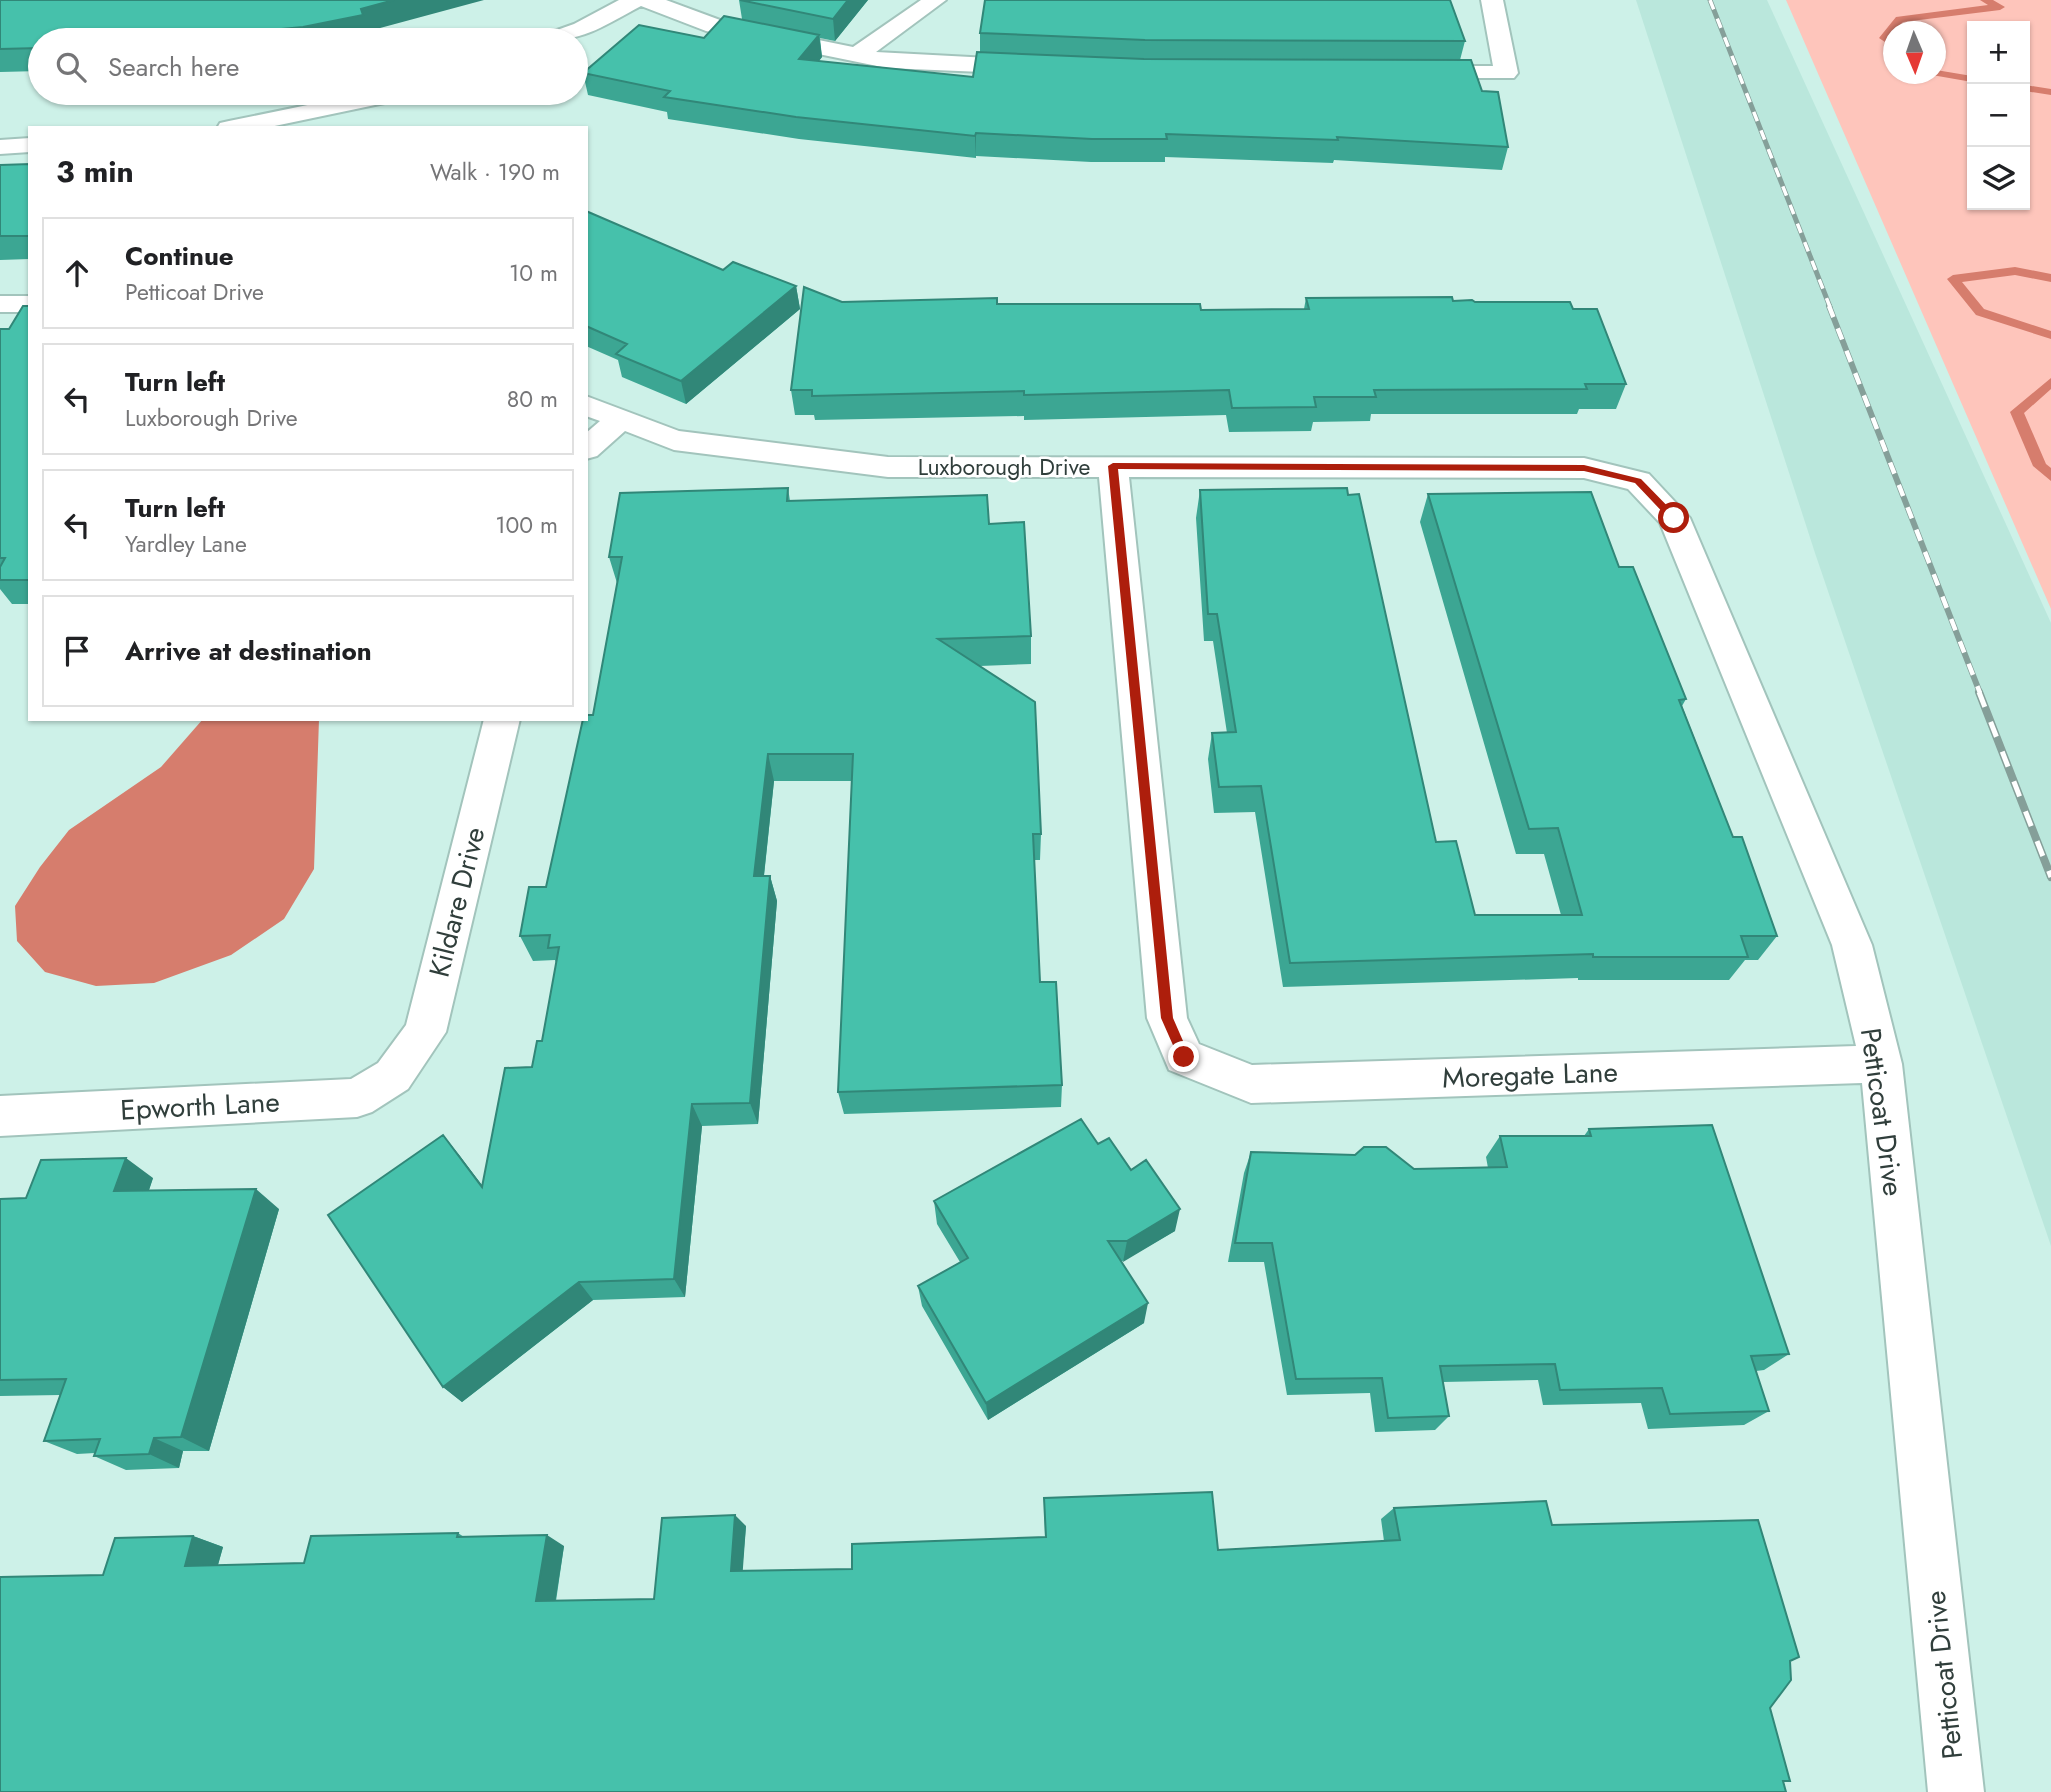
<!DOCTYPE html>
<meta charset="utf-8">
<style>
body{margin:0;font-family:Jost,sans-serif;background:#f2f2f2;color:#202124}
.controls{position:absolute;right:21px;top:21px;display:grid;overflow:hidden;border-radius:0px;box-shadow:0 2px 5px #0004}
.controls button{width:63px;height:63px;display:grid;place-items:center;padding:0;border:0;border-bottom:2px solid #e0e0e0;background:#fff;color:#202124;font:35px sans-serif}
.compass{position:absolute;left:1883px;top:21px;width:63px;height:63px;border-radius:50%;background:#fff;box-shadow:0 2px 5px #0004;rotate:178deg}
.stop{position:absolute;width:21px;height:21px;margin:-16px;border:5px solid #ad1e0c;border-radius:50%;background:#fff}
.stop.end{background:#ad1e0c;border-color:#fff;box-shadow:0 2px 7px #0008}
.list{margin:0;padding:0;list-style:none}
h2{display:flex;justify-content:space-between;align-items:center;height:91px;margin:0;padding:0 28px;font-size:30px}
h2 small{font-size:23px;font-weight:400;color:#757577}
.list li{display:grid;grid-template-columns:46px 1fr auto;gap:21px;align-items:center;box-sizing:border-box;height:112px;margin:0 14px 14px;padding:0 14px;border:2px solid #e0e0e0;border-radius:0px}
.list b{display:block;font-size:26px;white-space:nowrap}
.list p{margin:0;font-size:23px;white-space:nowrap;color:#757577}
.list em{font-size:23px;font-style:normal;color:#757577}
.icon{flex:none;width:38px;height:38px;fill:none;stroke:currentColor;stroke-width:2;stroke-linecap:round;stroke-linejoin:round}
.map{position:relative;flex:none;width:2051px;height:1792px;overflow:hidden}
.search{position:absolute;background:#fff;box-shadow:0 2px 5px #0004;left:28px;top:28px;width:560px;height:77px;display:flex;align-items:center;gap:18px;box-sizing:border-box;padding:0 24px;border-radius:38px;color:#757577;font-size:26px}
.panel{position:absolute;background:#fff;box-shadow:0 2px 5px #0004;left:28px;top:126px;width:560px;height:595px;border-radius:0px}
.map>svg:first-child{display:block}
</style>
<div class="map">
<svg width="2051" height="1792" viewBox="0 0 2051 1792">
<rect width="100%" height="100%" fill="#cdf1e8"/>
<!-- built -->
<path fill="#bae7dc" d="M1636 0H1767L2051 623V1246L1815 553Z"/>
<!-- green -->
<path fill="#fec5bb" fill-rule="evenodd" d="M1786 0H2051V609ZM1972 26H2025V205H1972ZM1894 32H1936V74H1894Z"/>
<!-- water -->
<path fill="#d67d6d" d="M203 719H319L314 869 284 919 231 955 154 983 96 986 45 972 17 941 15 906 40 867 69 830 161 767Z"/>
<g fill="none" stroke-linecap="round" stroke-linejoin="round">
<!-- stream -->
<path fill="#d67d6d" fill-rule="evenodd" d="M1980 0H1993L2005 7 2000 10 1903 22 1890 37 1894 40V48L1879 38 1896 17 1988 5Z
M1936 70 1972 76V82L1932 75Z
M2025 85 2051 89V95L2025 91Z
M2015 267 2051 274V282L2015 275 1962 282 1984 309 2051 331V339L1976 315 1947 279 1953 275Z
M2051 378V389L2024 413 2046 464 2051 468V481L2033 466 2010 412Z"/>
<defs>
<path id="minor" d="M619 0H666L720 20 853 47 921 0H946L876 52 1028 60 1036 62 1040 67 1036 72 1028 74 887 68 706 31 641 6C603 26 584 42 540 40L543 35 574 24Z
M1481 0H1503L1518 73 1514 78H1416L1412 73 1416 68 1424 66H1493Z
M366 93H411L407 98 399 100 265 128H217L220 123 229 121Z
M30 138V152L0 154V140Z
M0 296H30V312H0Z
M586 396 679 431 888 457 1584 458 1649 474 1690 518 1872 945 1902 1064 1984 1792H1928L1862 1083 1251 1103 1169 1070 1147 1018 1099 477H888L674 450 625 431 597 456 586 459V433L600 421 586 416ZM1129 477 1584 478 1628 489 1660 523 1832 945 1856 1046 1252 1065 1199 1044 1187 1018Z
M484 719H520L446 1032 408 1089 372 1112 357 1117 0 1136V1096L351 1079 378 1063 406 1025Z"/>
</defs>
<!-- minor casing -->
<use href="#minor" stroke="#a2c4bc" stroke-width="4"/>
<!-- minor -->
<use href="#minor" fill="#fff" fill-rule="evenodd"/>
<defs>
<path id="rail-far2" d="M1710 0 1830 307"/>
<path id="rail-far1" d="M1829 306 1980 693"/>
<path id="rail" d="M1979 692 2051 877"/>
</defs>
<!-- rail-far2 casing -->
<use href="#rail-far2" stroke="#859f99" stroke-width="5"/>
<!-- rail-far1 casing -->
<use href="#rail-far1" stroke="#859f99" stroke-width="6"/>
<!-- rail casing -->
<use href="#rail" stroke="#859f99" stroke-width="8"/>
<!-- rail-far2 -->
<use href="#rail-far2" stroke="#fff" stroke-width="3.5" stroke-dasharray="10" stroke-linecap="butt"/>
<!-- rail-far1 -->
<use href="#rail-far1" stroke="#fff" stroke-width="4.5" stroke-dasharray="12" stroke-linecap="butt"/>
<!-- rail -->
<use href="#rail" stroke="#fff" stroke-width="5" stroke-dasharray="16" stroke-linecap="butt"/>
</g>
<!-- wall -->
<path fill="#3ca693" d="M0 0 369 31 372 37 358 40H40V71L0 72Z
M739 0H868L835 41 820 38 822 57 819 61 973 77 980 52V33L1465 41 1460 60 1482 91 1508 147 1502 170 1334 160 1333 163 1165 157V162H1091L976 156V158L799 139 668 119 667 112 588 95 583 73 704 38 742 19Z
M30 164V259L0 260V165Z
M586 211 723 270 796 286 800 309 686 404 622 377 618 360 586 346Z
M1306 298 1475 302 1573 309 1626 384 1616 409H1579L1577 414H1371L1370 421 1313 422 1311 431 1229 432 1226 415 1024 420V416L815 420 814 415H795L791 390 842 302 997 304 1201 310 1304 309Z
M30 306V604H12L0 589V329H9Z
M788 488 790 501 989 524 1031 636V664L980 666 1041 834 1040 860H1034L1040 982 1062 1085 1061 1107 844 1114 838 1092 852 781H774L764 876H770L777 901 758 1124 702 1126 685 1297 593 1300 462 1402 443 1387V1135L482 1185 542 1041 556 963 555 960 533 961 520 936 546 887 593 715 617 583 609 557Z
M1200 490 1436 842 1475 915H1561L1544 854H1516L1420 522 1428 494 1619 567 1686 699 1682 706 1733 837 1777 936 1758 960H1745L1729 980H1578V978L1283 987 1255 812 1214 813 1208 759 1212 733H1227L1213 641H1204L1196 518Z
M1589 1129 1789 1354 1764 1370 1756 1371 1769 1411 1744 1425 1648 1429 1641 1403 1543 1405 1538 1380 1443 1382 1449 1416 1435 1430 1375 1432 1370 1393 1287 1395 1264 1262H1228L1244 1173 1251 1152 1414 1169 1488 1168 1486 1157 1500 1136H1584Z
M153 1178 149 1190 279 1209 209 1451H183L179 1468 126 1470 94 1456 95 1453 77 1454 44 1441 60 1395 0 1396V1199L26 1198Z
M934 1201 1175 1231 1121 1262 1144 1323 988 1420 922 1306 918 1286 960 1262 937 1224Z
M1044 1498 1218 1550 1384 1541 1381 1519 1394 1508 1552 1525 1790 1661 1770 1708 1783 1781 103 1575 193 1536 223 1547 218 1565 304 1563 458 1533 464 1537 564 1546 556 1601 654 1599 746 1526 742 1571 852 1569 1045 1537Z"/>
<!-- shaded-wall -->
<path fill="#318778" d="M394 0H484L369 31 372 37 358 40H308L303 27 361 9Z
M848 0H868L835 41 833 19Z
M819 35 822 57 802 81 799 59Z
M976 133V158L975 136Z
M796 286 800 309 686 404 681 381Z
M768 754 774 781 761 902 754 876Z
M770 876 777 901 758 1124 750 1103Z
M692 1104 702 1126 685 1297 674 1279Z
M443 1135 460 1156 498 1207 482 1187Z
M126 1158 153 1178 142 1211 114 1191Z
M256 1189 279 1209 209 1451 181 1437Z
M1180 1209 1175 1231 1123 1262 1127 1241Z
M579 1282 593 1300 462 1402 443 1387Z
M1148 1303 1144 1323 988 1420 986 1403Z
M154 1438 183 1451 179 1468 149 1454Z
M735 1515 746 1526 742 1581 731 1571Z
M547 1535 564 1546 554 1610 536 1601Z
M193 1536 223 1547 215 1575 185 1566Z"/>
<!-- building -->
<path fill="#46c1ab" stroke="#318778" stroke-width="2" d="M0 0H394L361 9 363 15 303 27 163 40H40V48L0 49Z
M740 0H848L833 19Z
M985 0H1450L1465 41 1145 40 980 33Z
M724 16 819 35 799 59 973 77 977 52 1144 59 1471 60 1482 91 1498 92 1508 147 1337 137 1338 140 1166 134 1167 139H1092L976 133 975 136 796 117 664 97 670 91 583 73 639 25 704 38Z
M30 164V236H0V165Z
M586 211 723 270 733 262 796 286 681 381 616 354 627 344 586 326Z
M804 287 842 302 997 298V304H1200L1201 310 1309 309 1306 298 1452 297 1453 301 1472 300 1475 302H1570L1573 309H1597L1626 384H1585L1587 389 1374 390 1376 397H1314L1316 407 1232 408 1229 390 1024 395V391L812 396V390H791Z
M23 306H30V580H0V567L5 558H0V329H9Z
M788 488 787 501 987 495 989 524 1024 522 1031 636 938 639 1035 702 1041 834H1033L1040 982H1056L1062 1085 838 1092 853 754H768L754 876H770L750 1103 692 1104 674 1279 579 1282 443 1387 328 1215 443 1135 482 1187 505 1068 532 1067 537 1041H542L559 947 548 948 550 935 520 936 529 887H546L583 719H586V715H593L622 557H609L620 493Z
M1347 488 1348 495 1359 494 1436 842 1456 841 1475 915H1582L1558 828 1529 829 1428 494 1591 492 1619 567H1633L1686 699 1679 700 1733 837H1742L1777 936H1741L1748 957H1593V954L1290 963 1261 786 1219 787 1212 733 1236 732 1217 614H1208L1200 490Z
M1081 1119 1098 1144 1109 1138 1131 1170 1146 1160 1180 1209 1127 1241H1108L1148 1303 986 1403 918 1286 968 1258 934 1201Z
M1712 1125 1789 1354 1751 1356 1769 1411 1670 1414 1662 1388 1560 1390 1555 1364 1440 1366 1449 1416 1388 1418 1382 1378 1296 1379 1272 1243H1235L1251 1152 1355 1155 1364 1147H1386L1414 1169 1507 1167 1500 1136H1591L1589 1129Z
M126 1158 114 1191 256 1189 181 1437 154 1438 149 1454 94 1456 100 1439 44 1441 66 1379 0 1380V1199L26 1198 41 1160Z
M1212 1492 1218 1550 1400 1540 1394 1508 1546 1501 1552 1525 1758 1520 1799 1657 1790 1661 1791 1680 1770 1708 1790 1781H1783L1786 1792H0V1577L103 1575 115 1538 193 1536 185 1566 304 1563 311 1536 458 1533 457 1537 547 1535 536 1601 654 1599 662 1518 735 1515 731 1571 852 1569V1544L1046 1537 1044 1498Z"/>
<!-- route -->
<path fill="#ad1e0c" d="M1113 463 1584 465 1641 479 1679 518 1671 521 1635 483 1584 471 1118 469 1173 1018 1190 1057 1184 1063 1180 1061 1161 1018 1108 466Z"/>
<g text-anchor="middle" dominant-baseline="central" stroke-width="5" stroke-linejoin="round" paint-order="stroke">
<!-- far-street labels -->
<g font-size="23" fill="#303e3b" stroke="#fff">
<text x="1004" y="467">Luxborough Drive</text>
</g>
<!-- street labels -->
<g font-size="28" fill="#303e3b" stroke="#fff">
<text transform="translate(457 902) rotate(-76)">Kildare Drive</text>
<text transform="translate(1530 1075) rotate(-2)">Moregate Lane</text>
<text transform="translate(200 1106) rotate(-3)">Epworth Lane</text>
<text transform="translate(1882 1112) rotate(82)">Petticoat Drive</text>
<text transform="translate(1944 1675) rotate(-96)">Petticoat Drive</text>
</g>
</g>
</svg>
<div class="controls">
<button>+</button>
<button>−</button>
<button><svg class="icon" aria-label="layers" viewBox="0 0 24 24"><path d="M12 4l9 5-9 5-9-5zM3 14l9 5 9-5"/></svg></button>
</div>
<svg class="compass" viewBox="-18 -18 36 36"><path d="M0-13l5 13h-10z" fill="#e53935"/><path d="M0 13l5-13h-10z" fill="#757577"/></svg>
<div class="stop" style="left:1674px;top:518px"></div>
<div class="stop end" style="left:1184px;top:1057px"></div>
<div class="search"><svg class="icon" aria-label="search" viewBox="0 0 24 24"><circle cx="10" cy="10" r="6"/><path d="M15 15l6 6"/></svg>Search here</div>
<section class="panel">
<h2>3 min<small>Walk · 190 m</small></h2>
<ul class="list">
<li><svg class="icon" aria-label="ahead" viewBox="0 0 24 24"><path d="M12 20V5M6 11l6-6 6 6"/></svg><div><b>Continue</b><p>Petticoat Drive</p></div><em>10 m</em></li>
<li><svg class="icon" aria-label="left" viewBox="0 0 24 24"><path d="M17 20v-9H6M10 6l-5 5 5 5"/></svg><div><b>Turn left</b><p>Luxborough Drive</p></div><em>80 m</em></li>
<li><svg class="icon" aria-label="left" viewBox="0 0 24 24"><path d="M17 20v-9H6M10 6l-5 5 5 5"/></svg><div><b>Turn left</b><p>Yardley Lane</p></div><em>100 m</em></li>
<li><svg class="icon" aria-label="arrive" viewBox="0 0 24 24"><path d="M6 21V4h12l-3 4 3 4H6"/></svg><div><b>Arrive at destination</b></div></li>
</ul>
</section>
</div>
